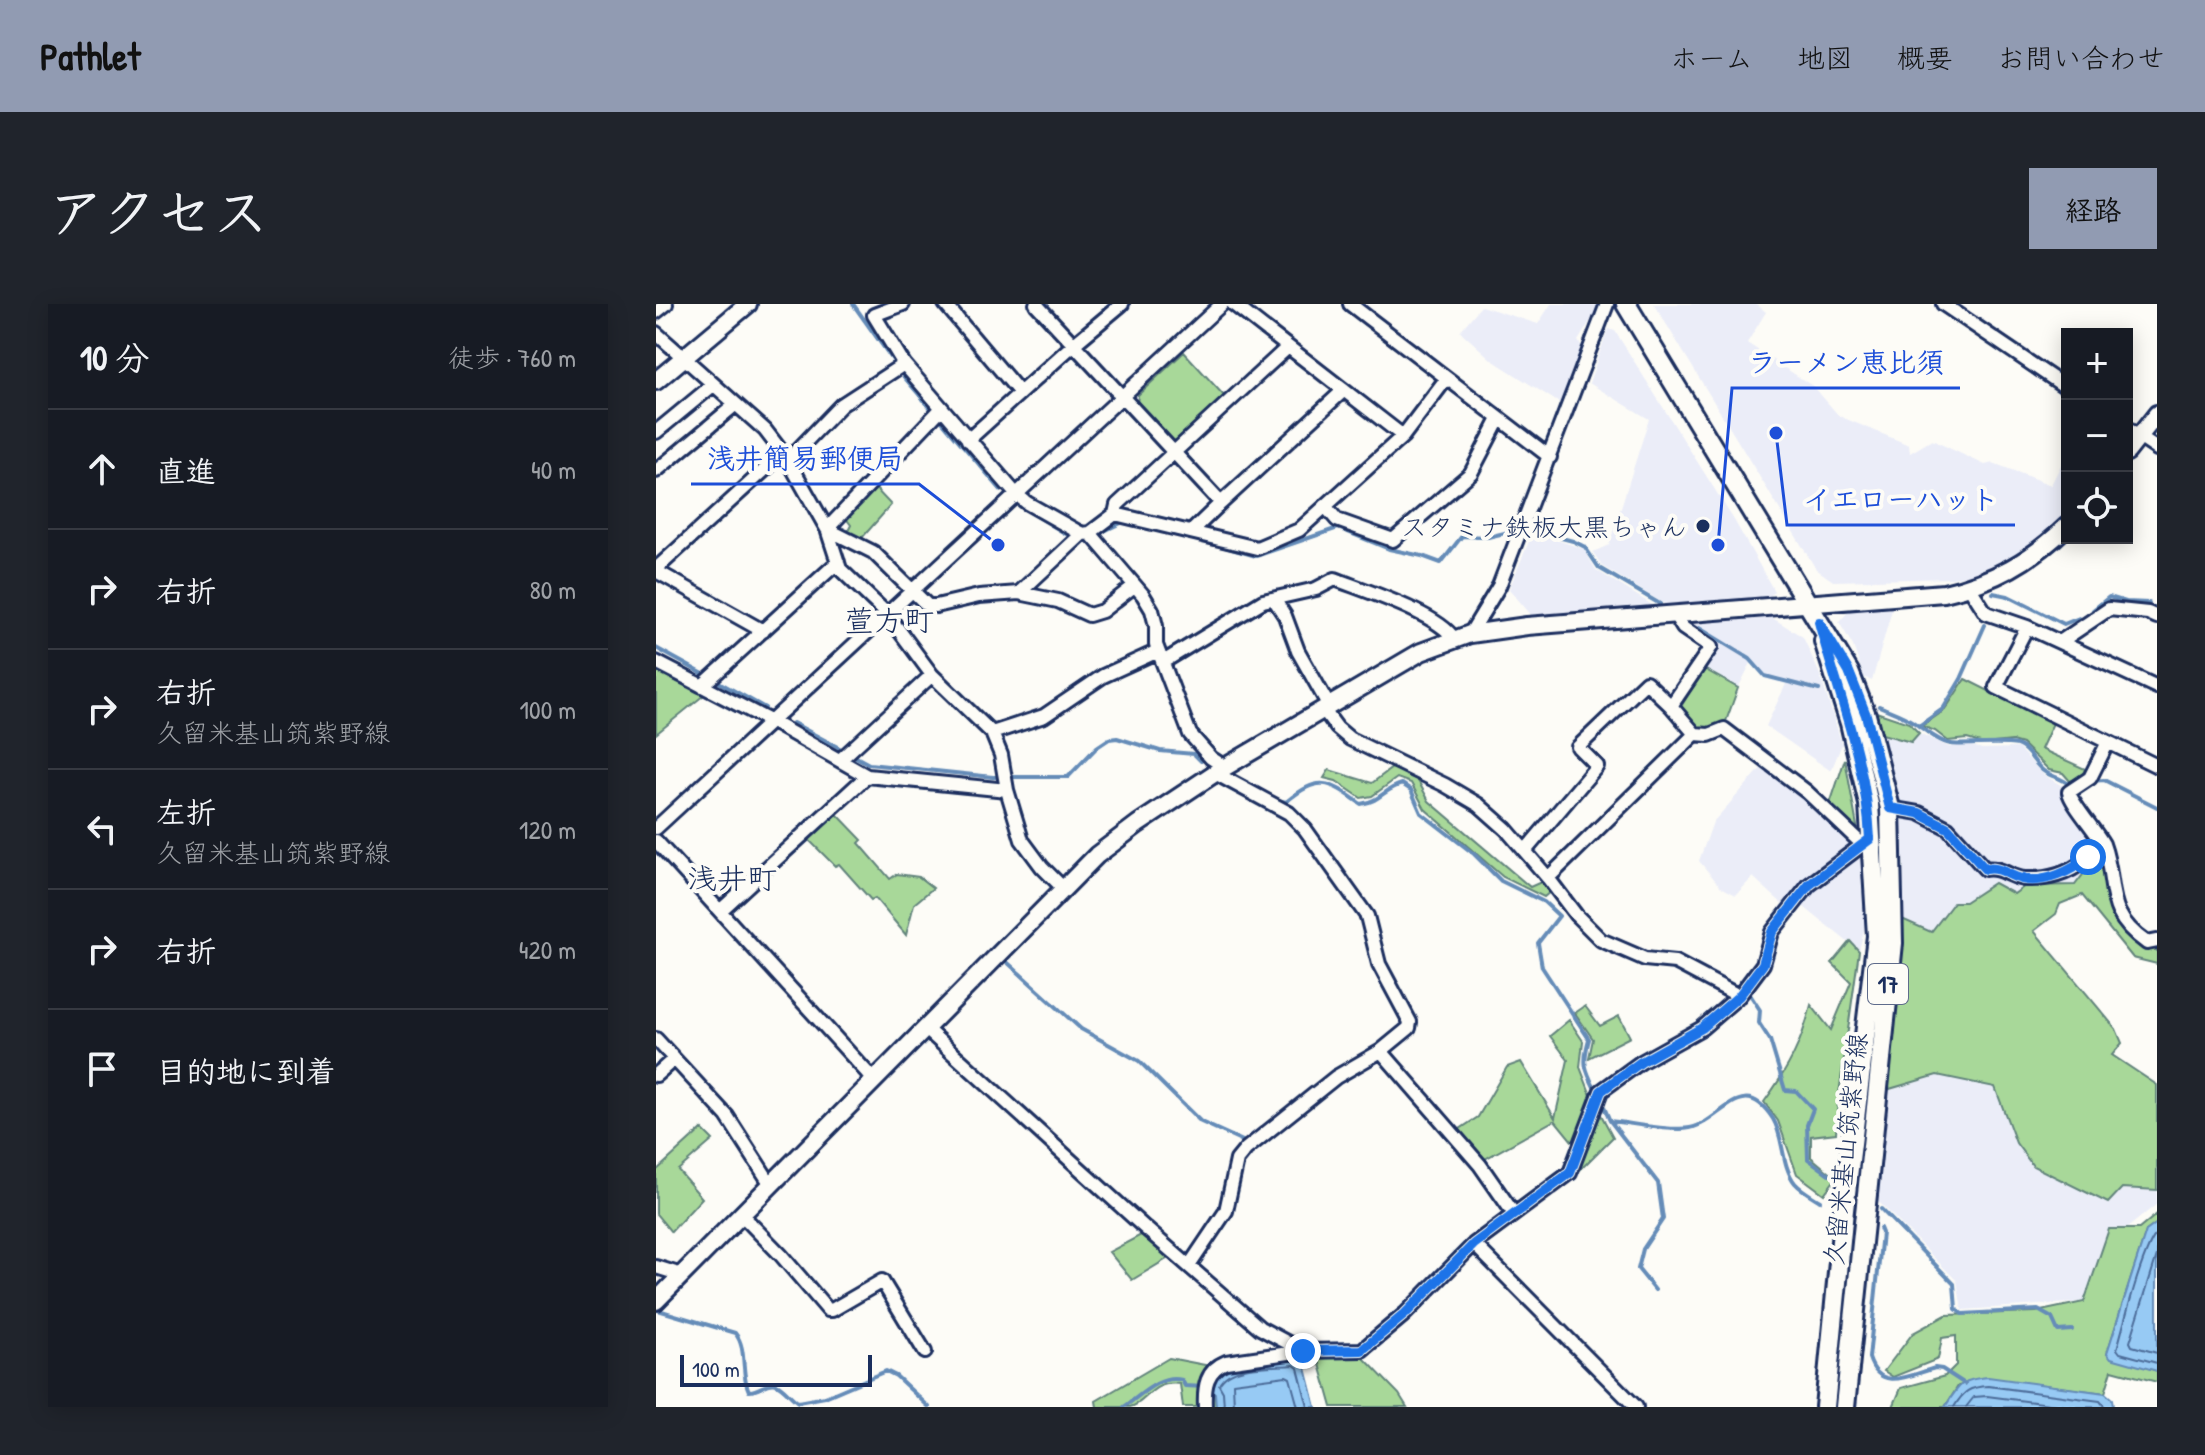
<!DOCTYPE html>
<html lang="ja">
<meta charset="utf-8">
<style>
body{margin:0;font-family:"Patrick Hand","Klee One",sans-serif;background:#20242c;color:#f1f3f6}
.controls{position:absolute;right:24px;top:24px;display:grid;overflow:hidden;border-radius:0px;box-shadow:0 4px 20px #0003}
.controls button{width:72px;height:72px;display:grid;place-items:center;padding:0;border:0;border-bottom:2px solid #363941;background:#171b24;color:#f1f3f6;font:40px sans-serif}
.scale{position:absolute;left:24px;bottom:20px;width:192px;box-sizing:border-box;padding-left:8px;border:4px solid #1b2f5e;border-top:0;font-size:22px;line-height:28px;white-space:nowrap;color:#1b2f5e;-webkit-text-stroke:6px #fdfcf7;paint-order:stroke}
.stop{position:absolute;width:24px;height:24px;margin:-18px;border:6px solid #1a73e8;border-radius:50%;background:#fff}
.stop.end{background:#1a73e8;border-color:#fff;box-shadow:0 2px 8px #0008}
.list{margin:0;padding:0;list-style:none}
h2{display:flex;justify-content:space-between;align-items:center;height:104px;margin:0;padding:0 32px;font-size:34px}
h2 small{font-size:26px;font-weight:400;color:#9ea1a6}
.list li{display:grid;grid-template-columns:52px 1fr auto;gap:24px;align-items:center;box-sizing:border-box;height:120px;padding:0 32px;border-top:2px solid #363941}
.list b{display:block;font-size:30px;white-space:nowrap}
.list p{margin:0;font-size:26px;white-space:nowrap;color:#9ea1a6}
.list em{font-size:26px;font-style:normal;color:#9ea1a6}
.icon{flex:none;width:44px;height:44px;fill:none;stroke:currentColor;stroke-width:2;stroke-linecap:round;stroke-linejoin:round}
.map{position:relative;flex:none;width:1501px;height:1103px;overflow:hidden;border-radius:0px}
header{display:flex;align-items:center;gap:48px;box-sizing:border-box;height:112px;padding:0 40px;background:#919bb2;color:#111}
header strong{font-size:38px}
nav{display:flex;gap:44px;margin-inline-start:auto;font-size:28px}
.intro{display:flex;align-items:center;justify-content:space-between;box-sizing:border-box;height:192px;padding:0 48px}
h1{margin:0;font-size:56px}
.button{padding:20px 36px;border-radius:0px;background:#919bb2;color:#111;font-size:28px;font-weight:700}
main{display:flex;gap:48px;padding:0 48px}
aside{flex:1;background:#171b24;border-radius:0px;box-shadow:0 4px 20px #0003}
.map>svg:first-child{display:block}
</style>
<header>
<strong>Pathlet</strong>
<nav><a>ホーム</a><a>地図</a><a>概要</a><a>お問い合わせ</a></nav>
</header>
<div class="intro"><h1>アクセス</h1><a class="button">経路</a></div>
<main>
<aside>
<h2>10 分<small>徒歩 · 760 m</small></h2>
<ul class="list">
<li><svg class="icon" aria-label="ahead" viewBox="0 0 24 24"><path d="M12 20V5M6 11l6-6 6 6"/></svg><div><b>直進</b></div><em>40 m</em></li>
<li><svg class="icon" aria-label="right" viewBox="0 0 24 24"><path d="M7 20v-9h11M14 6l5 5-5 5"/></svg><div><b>右折</b></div><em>80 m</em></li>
<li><svg class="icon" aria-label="right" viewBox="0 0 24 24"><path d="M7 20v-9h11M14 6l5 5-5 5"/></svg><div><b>右折</b><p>久留米基山筑紫野線</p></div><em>100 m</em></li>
<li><svg class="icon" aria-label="left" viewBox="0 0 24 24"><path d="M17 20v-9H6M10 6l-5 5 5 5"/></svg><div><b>左折</b><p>久留米基山筑紫野線</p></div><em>120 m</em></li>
<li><svg class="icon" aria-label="right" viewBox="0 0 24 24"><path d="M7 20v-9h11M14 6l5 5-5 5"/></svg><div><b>右折</b></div><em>420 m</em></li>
<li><svg class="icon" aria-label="arrive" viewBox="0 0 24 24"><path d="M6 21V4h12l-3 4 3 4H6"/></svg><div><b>目的地に到着</b></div></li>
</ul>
</aside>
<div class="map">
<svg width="1501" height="1103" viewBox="0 0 1501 1103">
<rect width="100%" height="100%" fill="#fdfcf7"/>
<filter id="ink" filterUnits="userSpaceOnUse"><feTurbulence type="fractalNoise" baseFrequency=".0125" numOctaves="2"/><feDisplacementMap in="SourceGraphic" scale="16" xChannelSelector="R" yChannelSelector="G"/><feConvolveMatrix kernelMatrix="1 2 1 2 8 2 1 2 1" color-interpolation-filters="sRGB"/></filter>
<g filter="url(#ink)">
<!-- built -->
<path fill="#ebedf8" d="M895 0H940L943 3 922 37 928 46 908 102 836 56 804 27 825 2 882 20Z
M998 0H1100L1110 8 1091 39 1158 83 1183 112 1253 141 1254 149 1276 136 1329 161 1337 159 1395 181 1408 155 1411 157V210L1395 230 1367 251 1322 269 1296 274 1177 277 1160 265Z
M952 25 959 27 1078 216 1118 287 1111 296 1010 301 946 262 937 248 953 241 993 115 933 79Z
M877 228 928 245 940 266 1001 304 877 313 853 285Z
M1237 302 1216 377 1208 373 1197 342 1183 318 1194 306Z
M1110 310 1147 333 1164 371 1186 440 1175 467 1110 422 1130 380 1108 374 1095 359 1082 384 1048 365 1063 341 1025 318Z
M1263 429 1293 443 1312 441 1326 445 1362 444 1388 471 1408 483 1406 494 1426 514 1439 537V555L1419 581 1369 582 1358 590 1338 579 1309 598H1298L1275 628 1246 615 1248 562 1240 478 1226 430 1254 438Z
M1109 460 1162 502 1205 549 1209 621 1203 647 1144 600 1130 603 1097 573 1080 591 1065 583 1043 557 1057 518Z
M1280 771 1339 783 1360 839 1466 883 1501 885V900L1470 925 1453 926 1428 998 1306 1006 1301 977 1218 893 1230 786Z"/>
<!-- green -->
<path fill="#a8d899" stroke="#62847c" stroke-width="2" d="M528 48 570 94 522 137 515 138 481 100 482 91Z
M217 182 235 201 205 235 191 229 195 221 189 213Z
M0 365 48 391 0 430Z
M1048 365 1082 384 1069 420 1043 426 1024 404Z
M1309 375 1397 419 1385 445 1429 465 1425 474 1414 477 1407 469 1393 466 1366 440 1356 437 1328 440 1311 435 1292 437 1279 427 1266 422 1289 406Z
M1220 408 1253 419 1263 429 1255 438 1226 430Z
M1189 455 1202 528 1173 503Z
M736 464 760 473 773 497 874 583 885 578 894 588 888 593 847 573 769 505 755 479 741 474 716 492 705 494 680 477 668 474 673 466 716 479Z
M181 510 206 536 203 539 234 575 241 570 263 573 277 584 258 600 250 631 219 594 215 596 183 560 179 562 152 535Z
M1439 555 1449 559 1450 592 1474 633 1501 641V660L1477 654 1426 591 1404 600 1400 610 1378 627 1460 725 1466 739 1456 751 1501 781V886L1466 884 1452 899 1377 862 1360 839 1339 783 1281 771 1230 786 1246 615 1275 628 1298 598H1309L1338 579 1358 590 1369 582 1419 581Z
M1194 637 1203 647 1182 797 1180 829 1155 832V853L1180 874 1168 890 1141 870 1122 817 1108 798C1132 765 1145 741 1155 701L1175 726 1195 678 1176 659Z
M929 702 944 722 963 712 974 733 933 754 937 735 919 709Z
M913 716 927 737 924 763 936 794 920 842 899 816 827 856 801 827 822 813 851 763 865 758 899 814 912 756 894 732Z
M943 807 957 833 919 871Z
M46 825 57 836 22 866 46 894 15 928 0 910V867Z
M1501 910V919L1490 927 1451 1049 1501 1067V1078L1456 1066 1449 1089 1332 1074 1302 1082 1289 1103H1237L1245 1084 1289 1072 1300 1061V1032L1286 1034 1282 1055 1237 1073 1228 1067 1257 1029 1290 1011 1380 1008 1428 998 1453 925H1483Z
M487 930 514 953 476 976 453 948Z
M706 1052 743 1090 751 1103H676L662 1053Z
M513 1054 554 1062 544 1077 542 1089H559L560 1103H527L524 1080C495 1076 491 1099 474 1103 464 1103 451 1103 441 1103L440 1097Z"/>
<!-- water -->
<path fill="#97caf4" stroke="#658cb8" stroke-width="2" d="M1501 919V1067L1455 1054 1451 1049 1490 927Z
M647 1052 660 1103H560L559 1089 554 1088C555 1080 557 1071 564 1065 580 1053 626 1054 647 1052Z
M1332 1073 1449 1089 1456 1095 1457 1103H1289C1303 1081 1305 1075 1332 1073Z"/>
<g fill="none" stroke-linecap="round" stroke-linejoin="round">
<!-- shore -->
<path stroke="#4d6d9a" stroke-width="2" d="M1501 929C1486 945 1468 1020 1461 1045L1464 1049 1501 1059
M1501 951 1474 1038 1476 1042 1501 1049
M568 1103 567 1088 563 1081C574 1059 616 1063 638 1061L642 1064 652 1103
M578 1103 577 1079 630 1072 634 1074 642 1103
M1298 1103C1308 1087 1313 1083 1332 1082L1444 1097 1449 1103
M1310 1103 1318 1093 1331 1092 1417 1103"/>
<!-- stream -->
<path stroke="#658cb8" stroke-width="4" d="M197 0 239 59
M248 73 345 186
M364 202 412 231
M879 227 917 237 929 243 943 264 1004 300
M446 228 467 218 473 220
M548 237 600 252 682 224 733 245 766 252 785 259 806 232 832 233 857 227
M1337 289 1352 292 1408 320 1423 314
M1437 306 1453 293 1470 298 1493 299
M1043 324 1094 355 1109 372 1163 386
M0 344 51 372
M59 376 109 404
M1223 402C1234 407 1247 411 1257 418 1268 425 1282 438 1295 440 1307 442 1355 437 1363 442 1374 447 1379 462 1389 468 1396 473 1404 473 1411 479H1418
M137 419 213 460 337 473H412L441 443 453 435 461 434 504 447 538 450 545 457
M1263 422 1287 405 1305 375 1329 321
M586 476 622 496 630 498C663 471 672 476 705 500 725 497 728 485 746 480L755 486 765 509 818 550 845 577 888 598 903 612 882 639 886 663 933 735C926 760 929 765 940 787
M1435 477 1448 476 1501 503
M351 658 425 725 483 757 545 818 589 838
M1093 689 1104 706 1103 719 1114 736 1129 786 1140 787 1157 805 1151 821 1152 855 1174 871
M944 794 954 817C974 819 1017 828 1034 824 1066 818 1086 767 1117 815 1128 833 1125 861 1139 879 1145 886 1156 892 1164 897
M955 818 1002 879 1007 915 987 945 982 965 999 986
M1225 905 1298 980 1300 1005 1306 1010 1382 1006 1396 1014 1402 1027 1416 1026
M1224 924 1226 929 1213 1054C1224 1089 1254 1071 1279 1064L1286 1065 1309 1080
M2 1006 79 1029C92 1045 84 1069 93 1087 102 1088 112 1077 120 1080 127 1082 135 1094 142 1098L169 1093 230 1067 240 1072 273 1103
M468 1103C485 1091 504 1070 526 1076L529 1082 549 1083"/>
<defs>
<path id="street" d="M247 0 218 11 248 60 359 189 371 199 426 230 434 229 459 210 601 244 643 226 747 132 790 75
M289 0 364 89
M380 0 565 199 536 227
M577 0 747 132
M694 0 894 153
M1287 0 1411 84
M0 8 10 0
M0 29 109 126 132 156 171 225 184 265 231 310 276 371 336 429 345 451 351 486 366 536 386 563 408 585
M285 105 171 225 217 248 272 302H280L323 292 363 289 402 297 433 311 446 307 478 282
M1471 125 1501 145
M0 128 57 81
M312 136 417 41 466 0
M132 156 185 101 248 60
M0 167 80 100
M565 199 688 86
M669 202 681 216 737 236 815 169 843 115
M459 210 461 201 632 43
M434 229 487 291 496 306 500 322V341L534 430 555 454 569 463
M0 265 126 150
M0 267 107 327
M1314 284 1330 309 1371 323 1501 383
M363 289 426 230
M618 295 629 312 642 347 673 402
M1371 323 1340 383 1501 462
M814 330 843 282 951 0
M1404 338 1453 305 1492 309 1501 313
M0 358 116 418 211 472 351 486
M507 358 607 297 660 285 679 275C707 286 783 310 798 335
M46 382 182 258
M667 405 681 424 694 435 789 481 823 501 850 525 892 574 920 611 945 636 989 655 1019 658 1083 692
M336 429 388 412 447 372 502 347
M1039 430 1053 431 1068 425 1151 488 1207 541
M184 456 276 371
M559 469 633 509 649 525 711 612 723 660 754 718 753 724 725 747 824 861 858 910
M1234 504 1263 509 1292 524 1329 565C1345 562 1355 575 1370 575 1391 576 1413 570 1429 556 1436 550 1439 544 1447 540 1462 581 1446 608 1491 639L1501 637
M0 524 566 0
M0 537 217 775
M1447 540C1439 526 1415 499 1413 488L1434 474 1452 438
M869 547 941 462 922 443 990 378 1015 402 1055 343 1027 324 1019 311
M892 574 1039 430 1015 402
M64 607 211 472
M269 724 488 923 604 1024 647 1047
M0 735 71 812 114 879
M0 771 18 755
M85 910 125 951 172 1006H176L226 977 269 1048
M818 940 980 1103
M533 962 570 907 581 856 590 845 680 773 725 747
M0 963 26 971
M549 1103C548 1083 550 1066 570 1058L647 1047 706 1046 749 1010 818 940 914 869 945 787 985 758 1046 724 1083 692 1107 660 1116 628 1153 581 1214 535"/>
<path id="secondary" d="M0 77 92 0
M1471 148 1501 110
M0 997 441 551 482 520 559 469 765 348 814 330 871 322 1288 289C1337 278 1375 257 1411 222"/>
<path id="primary" d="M970 0 1193 368 1210 411 1234 504 1237 639 1189 1103
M1168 337 1194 419 1213 500 1221 632 1188 906 1169 1103"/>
</defs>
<!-- street casing -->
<use href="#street" stroke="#1b2f5e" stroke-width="18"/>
<!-- secondary casing -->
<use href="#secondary" stroke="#1b2f5e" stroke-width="22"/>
<!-- primary casing -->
<use href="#primary" stroke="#1b2f5e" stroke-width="24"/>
<!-- street -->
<use href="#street" stroke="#fdfcf7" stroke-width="12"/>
<!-- secondary -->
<use href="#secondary" stroke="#fdfcf7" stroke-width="16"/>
<!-- primary -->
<use href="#primary" stroke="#fdfcf7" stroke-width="18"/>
</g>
</g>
<g fill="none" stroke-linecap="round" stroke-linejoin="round" filter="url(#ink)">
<!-- route -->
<path stroke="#1a73e8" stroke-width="10" d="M647 1047 706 1046 749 1010 818 940 914 869 945 787 985 758 1046 724 1083 692 1107 660 1116 628 1153 581 1214 535C1211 460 1182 390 1163 318L1193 368 1210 411 1234 504 1263 509 1292 524 1329 565C1344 562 1352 572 1366 575 1389 580 1416 567 1432 553"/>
</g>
<!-- markers -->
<circle fill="#1b2f5e" stroke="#fdfcf7" stroke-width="3" cx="1047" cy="222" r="8"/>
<g text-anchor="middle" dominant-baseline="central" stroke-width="8" stroke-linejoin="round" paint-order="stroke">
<!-- shield labels -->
<rect fill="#fdfcf7" stroke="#5f6c8c" stroke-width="2" x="1212" y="660" width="40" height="40" rx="6"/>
<g font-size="24" font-weight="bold" fill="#1b2f5e">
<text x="1232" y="680">17</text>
</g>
<!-- poi labels -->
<g font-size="26" fill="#1b2f5e" stroke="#fdfcf7" text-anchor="end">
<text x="1031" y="222">スタミナ鉄板大黒ちゃん</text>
</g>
<!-- street labels -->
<g font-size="26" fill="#1b2f5e" stroke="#fdfcf7">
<text transform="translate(1189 845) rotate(-84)">久留米基山筑紫野線</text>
</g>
<!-- quarter labels -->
<g font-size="30" fill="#1b2f5e" stroke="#fdfcf7">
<text x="233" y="316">萱方町</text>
<text x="76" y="574">浅井町</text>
</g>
</g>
<!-- callouts -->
<path fill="none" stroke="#1d4ed8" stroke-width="3" d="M1062 241L1076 84H1304M342 241L263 180H35M1120 129L1131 221H1359"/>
<g fill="#1d4ed8" stroke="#fdfcf7" stroke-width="3">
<circle cx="1062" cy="241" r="8"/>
<circle cx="342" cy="241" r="8"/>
<circle cx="1120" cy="129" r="8"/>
</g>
<g font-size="28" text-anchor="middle" font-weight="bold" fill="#1d4ed8" stroke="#fdfcf7" stroke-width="8" stroke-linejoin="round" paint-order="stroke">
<text x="1190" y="68">ラーメン恵比須</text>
<text x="149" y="164">浅井簡易郵便局</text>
<text x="1245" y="205">イエローハット</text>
</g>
</svg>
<div class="controls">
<button>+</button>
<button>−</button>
<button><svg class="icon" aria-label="locate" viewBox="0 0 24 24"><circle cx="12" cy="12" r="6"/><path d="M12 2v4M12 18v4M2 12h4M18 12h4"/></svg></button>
</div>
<div class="scale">100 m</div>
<div class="stop" style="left:1432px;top:553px"></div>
<div class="stop end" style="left:647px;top:1047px"></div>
</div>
</main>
